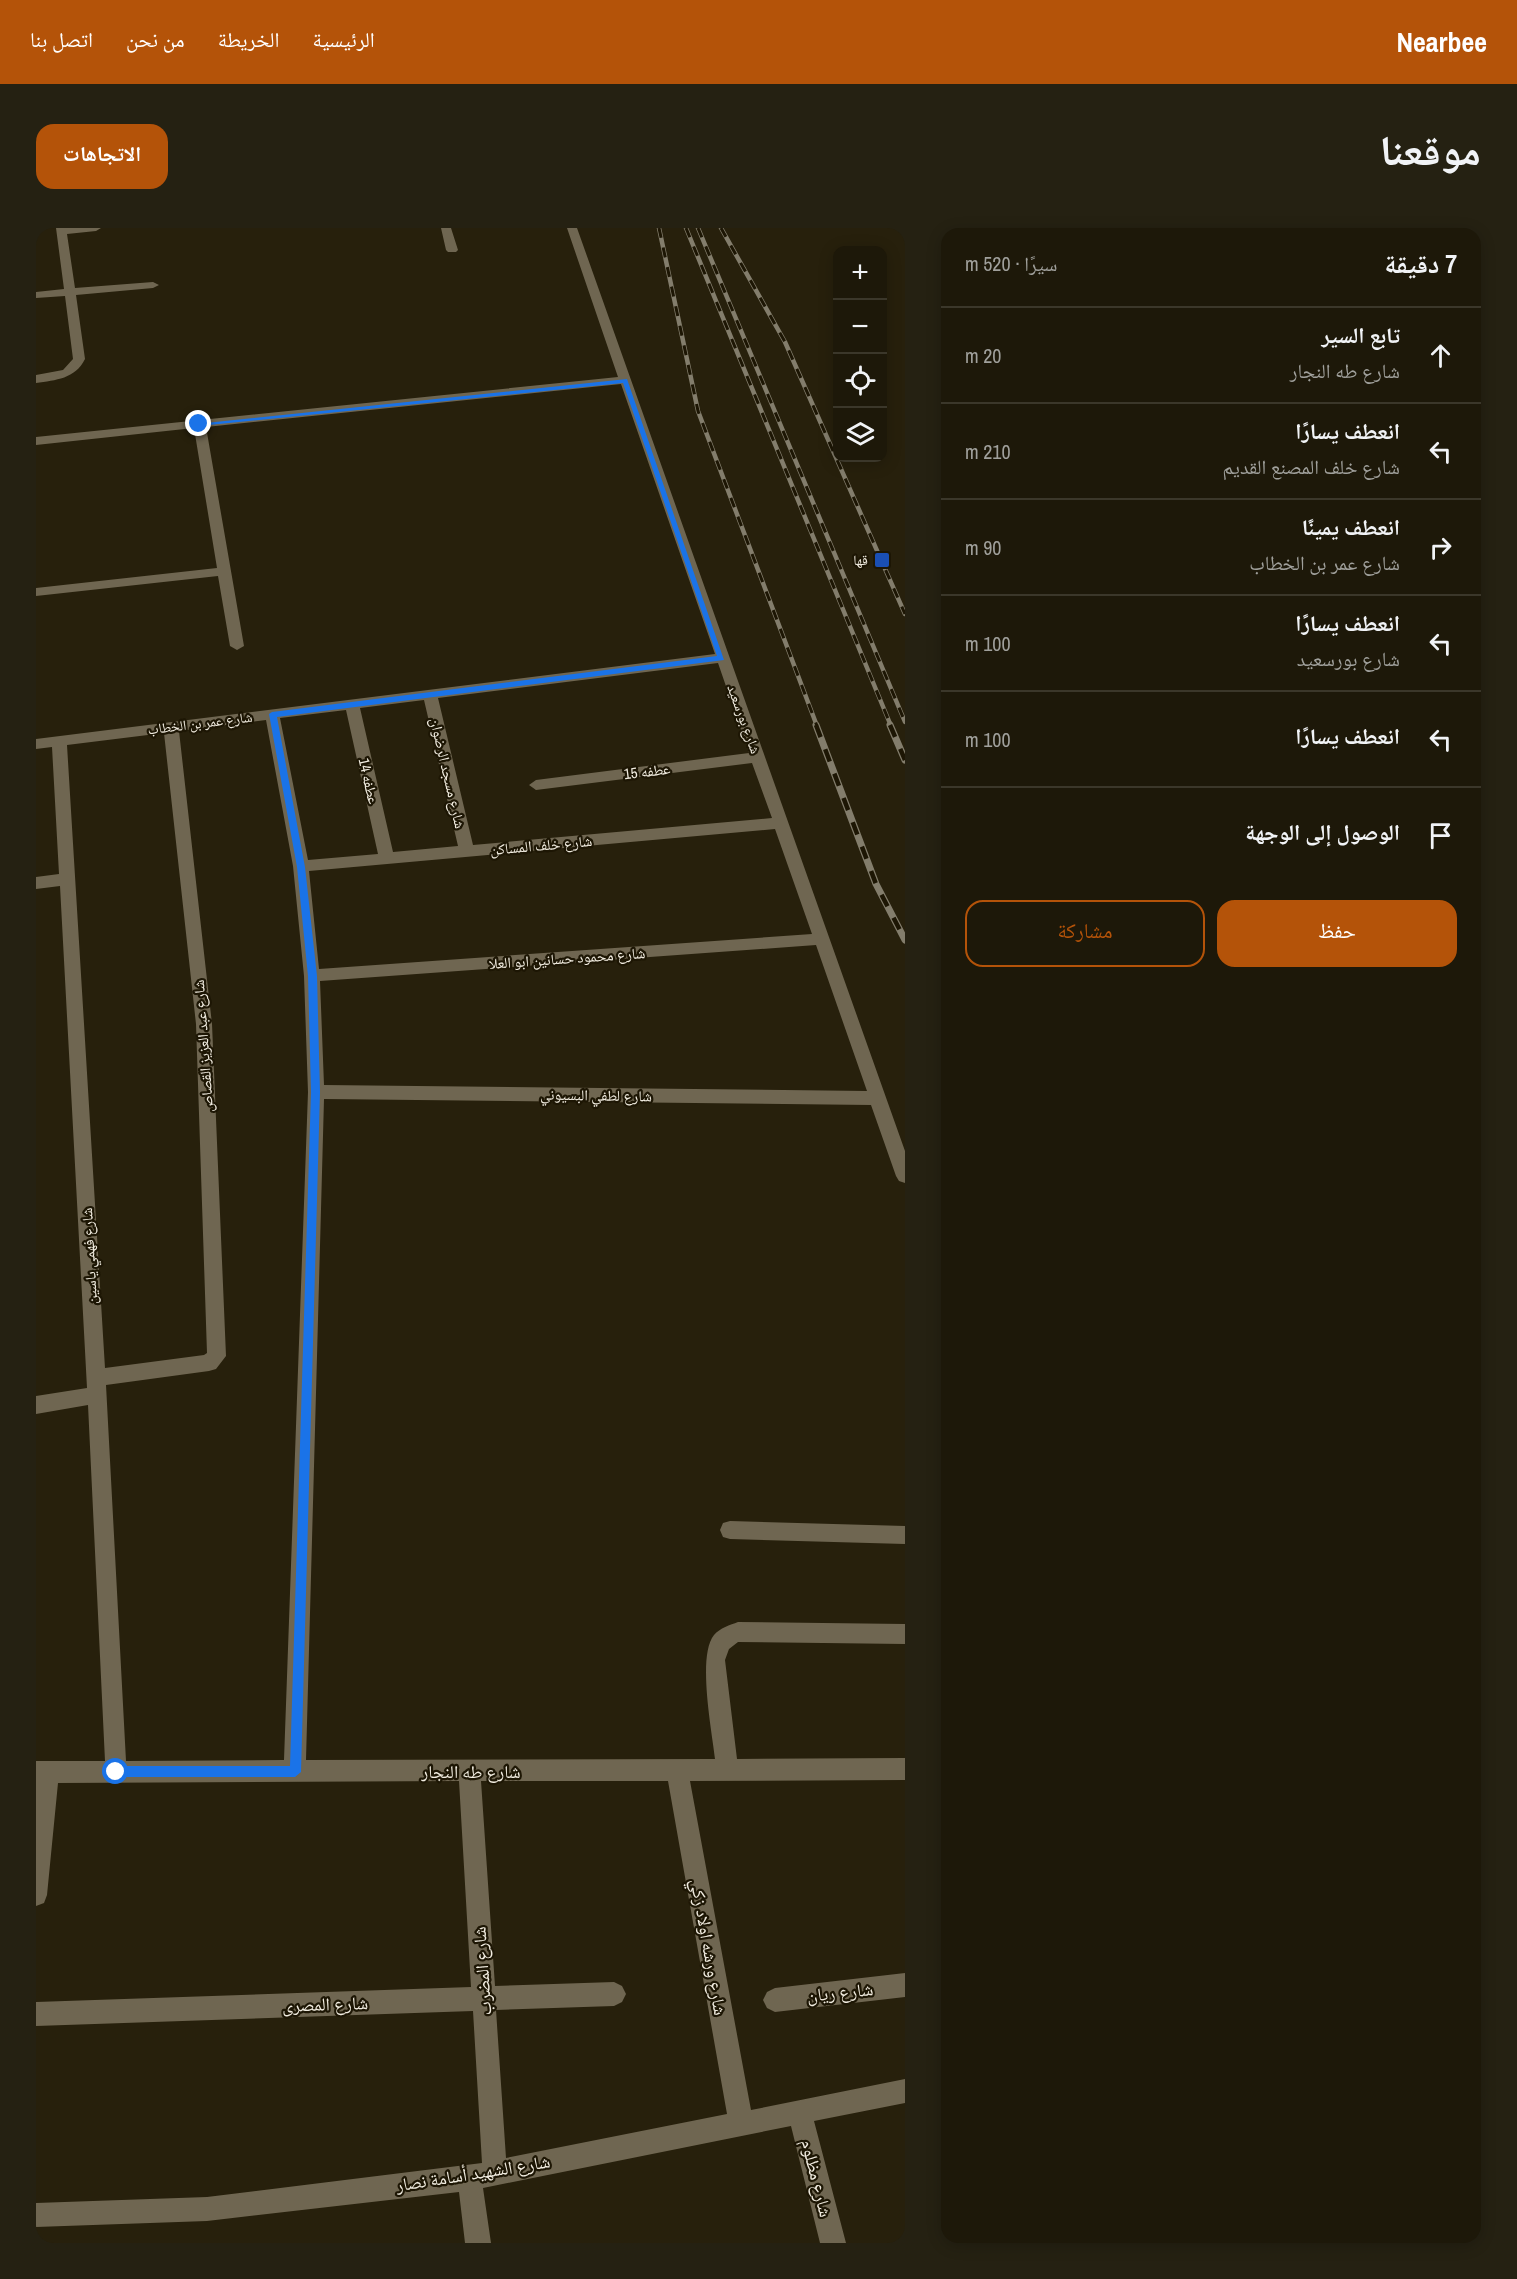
<!DOCTYPE html>
<html lang="ar">
<meta charset="utf-8">
<style>
body{margin:0;font-family:"Archivo Narrow","Noto Naskh Arabic",sans-serif;background:#252112;color:#f1f3f6;direction:rtl}
.controls{position:absolute;right:18px;top:18px;display:grid;overflow:hidden;border-radius:12px;box-shadow:0 3px 15px #0003}
.controls button{width:54px;height:54px;display:grid;place-items:center;padding:0;border:0;border-bottom:2px solid #3b372a;background:#1d1809;color:#f1f3f6;font:30px sans-serif}
.stop{position:absolute;width:18px;height:18px;margin:-14px;border:4px solid #1a73e8;border-radius:50%;background:#fff}
.stop.end{background:#1a73e8;border-color:#fff;box-shadow:0 2px 6px #0008}
.list{margin:0;padding:0;list-style:none}
h2{display:flex;justify-content:space-between;align-items:center;height:78px;margin:0;padding:0 24px;font-size:26px}
h2 small{font-size:20px;font-weight:400;color:#a0a09c}
.list li{display:grid;grid-template-columns:39px 1fr auto;gap:18px;align-items:center;box-sizing:border-box;height:96px;padding:0 24px;border-top:2px solid #3b372a}
.list b{display:block;font-size:22px;white-space:nowrap}
.list p{margin:0;font-size:20px;white-space:nowrap;color:#a0a09c}
.list em{font-size:20px;font-style:normal;color:#a0a09c}
.actions{display:flex;gap:12px;padding:18px 24px}
.actions a{flex:1;padding:14px 0;border:2px solid #b45309;border-radius:18px;text-align:center;font-size:21px;color:#b45309}
.actions .main{background:#b45309;color:#fff}
.icon{flex:none;width:33px;height:33px;fill:none;stroke:currentColor;stroke-width:2;stroke-linecap:round;stroke-linejoin:round}
.map{position:relative;flex:none;width:869px;height:2015px;overflow:hidden;direction:ltr;border-radius:18px}
header{display:flex;align-items:center;gap:36px;box-sizing:border-box;height:84px;padding:0 30px;background:#b45309;color:#fff}
header strong{font-size:28px}
nav{display:flex;gap:33px;margin-inline-start:auto;font-size:21px}
.intro{display:flex;align-items:center;justify-content:space-between;box-sizing:border-box;height:144px;padding:0 36px}
h1{margin:0;font-size:42px}
.button{padding:15px 27px;border-radius:18px;background:#b45309;color:#fff;font-size:21px;font-weight:700}
main{display:flex;gap:36px;padding:0 36px}
aside{flex:1;background:#1d1809;border-radius:18px;box-shadow:0 3px 15px #0003}
.map>svg:first-child{display:block}
</style>
<header>
<strong>Nearbee</strong>
<nav><a>الرئيسية</a><a>الخريطة</a><a>من نحن</a><a>اتصل بنا</a></nav>
</header>
<div class="intro"><h1>موقعنا</h1><a class="button">الاتجاهات</a></div>
<main>
<aside>
<h2>7 دقيقة<small>سيرًا · 520 m</small></h2>
<ul class="list">
<li><svg class="icon" aria-label="ahead" viewBox="0 0 24 24"><path d="M12 20V5M6 11l6-6 6 6"/></svg><div><b>تابع السير</b><p>شارع طه النجار</p></div><em>20 m</em></li>
<li><svg class="icon" aria-label="left" viewBox="0 0 24 24"><path d="M17 20v-9H6M10 6l-5 5 5 5"/></svg><div><b>انعطف يسارًا</b><p>شارع خلف المصنع القديم</p></div><em>210 m</em></li>
<li><svg class="icon" aria-label="right" viewBox="0 0 24 24"><path d="M7 20v-9h11M14 6l5 5-5 5"/></svg><div><b>انعطف يمينًا</b><p>شارع عمر بن الخطاب</p></div><em>90 m</em></li>
<li><svg class="icon" aria-label="left" viewBox="0 0 24 24"><path d="M17 20v-9H6M10 6l-5 5 5 5"/></svg><div><b>انعطف يسارًا</b><p>شارع بورسعيد</p></div><em>100 m</em></li>
<li><svg class="icon" aria-label="left" viewBox="0 0 24 24"><path d="M17 20v-9H6M10 6l-5 5 5 5"/></svg><div><b>انعطف يسارًا</b></div><em>100 m</em></li>
<li><svg class="icon" aria-label="arrive" viewBox="0 0 24 24"><path d="M6 21V4h12l-3 4 3 4H6"/></svg><div><b>الوصول إلى الوجهة</b></div></li>
</ul>
<div class="actions"><a class="main">حفظ</a><a>مشاركة</a></div>
</aside>
<div class="map">
<svg width="869" height="2015" viewBox="0 0 869 2015">
<rect width="100%" height="100%" fill="#27200c"/>
<g fill="none" stroke-linecap="round" stroke-linejoin="round">
<!-- minor -->
<path fill="#6f6651" fill-rule="evenodd" d="M20 0H65L60 3 31 6 39 60 117 54 123 57 117 60 40 67 49 131C39 151 20 152 0 155V147L27 142 37 131 29 68 0 70V64L28 61Z
M405 0H415L422 22 420 24H412L410 22Z
M531 0H541L869 923V955L863 953 860 948 835 877 288 871 270 1532 679 1531C676 1503 661 1428 678 1407 684 1400 694 1397 702 1394L869 1396V1416L702 1414 693 1421 689 1432 701 1531 869 1530V1552L654 1553 715 1882 869 1851V1875L778 1893 810 2015H784L755 1898 447 1960 455 2015H429L423 1964 171 1993 0 1999V1975L171 1969 446 1935 437 1783 0 1798V1774L435 1759 423 1553 22 1555 11 1667 8 1675 0 1678V1533H69L52 1177 0 1186V1168L51 1160 24 658 0 661V649L23 646 16 519 0 521V511L679 426 585 156 170 199 208 418 201 422 194 418 182 348 0 368V360L181 340 158 200 0 217V209L582 149ZM682 435 713 525 500 552 493 557 500 562 716 535 736 590 437 617 402 470ZM388 472 422 618 357 624 324 480ZM310 482 342 626 272 632 244 490ZM230 492 257 638 268 748 272 864 248 1532 90 1533 70 1157 173 1143 180 1141 190 1128 176 796 143 503ZM128 505 160 796 171 1125 168 1127 69 1140 31 517ZM739 601 776 706 283 741 273 643ZM780 717 831 863 288 857 284 753ZM445 1553H632L691 1886 470 1930 460 1782 578 1778 586 1774 590 1766 586 1758 578 1754 459 1758Z
M694 1293 869 1298V1316L694 1311 687 1309 684 1302 687 1295Z
M869 1745V1769L739 1784 731 1780 727 1772 731 1764 739 1760Z"/>
<defs>
<path id="rail-far1" d="M623 0 662 183 781 498
M650 0 855 498
M662 0 869 494
M685 0 749 114 869 386"/>
<path id="rail" d="M780 497 840 656 869 712
M854 497 869 532"/>
</defs>
<!-- rail-far1 casing -->
<use href="#rail-far1" stroke="#837d6c" stroke-width="4.5"/>
<!-- rail casing -->
<use href="#rail" stroke="#837d6c" stroke-width="7"/>
<!-- rail-far1 -->
<use href="#rail-far1" stroke="#1d1604" stroke-width="3" stroke-dasharray="10" stroke-linecap="butt"/>
<!-- rail -->
<use href="#rail" stroke="#1d1604" stroke-width="4.5" stroke-dasharray="13" stroke-linecap="butt"/>
</g>
<!-- route -->
<path fill="#1a73e8" d="M591 151 688 432 241 489 269 639 281 748 284 864 265 1544 259 1549H80L74 1544 80 1538H254L275 864 272 748 261 639 233 486 236 484 681 428 587 155 163 198 160 196Z"/>
<!-- markers -->
<rect fill="#1a4fb4" stroke="#1d1604" stroke-width="2" x="838" y="324" width="16" height="16" rx="3"/>
<g text-anchor="middle" dominant-baseline="central" stroke-width="4.5" stroke-linejoin="round" paint-order="stroke">
<!-- far-poi labels -->
<g font-size="14" fill="#f1ece0" stroke="#1d1604" text-anchor="end">
<text x="832" y="332">قها</text>
</g>
<!-- far-street labels -->
<g font-size="14" fill="#f1ece0" stroke="#1d1604">
<text transform="translate(708 491) rotate(70)">شارع بورسعيد</text>
<text transform="translate(164 495) rotate(-7)">شارع عمر بن الخطاب</text>
</g>
<!-- street labels -->
<g font-size="15" fill="#f1ece0" stroke="#1d1604">
<text transform="translate(611 543) rotate(-7)">عطفه 15</text>
<text transform="translate(412 545) rotate(77)">شارع مسجد الرضوان</text>
<text transform="translate(333 553) rotate(77)">عطفه 14</text>
<text transform="translate(505 617) rotate(-5)">شارع خلف المساكن</text>
<text transform="translate(531 730) rotate(-4)">شارع محمود حسانين ابو العلا</text>
<text transform="translate(167 818) rotate(-94)">شارع عبد العزيز القصاص</text>
<text transform="translate(560 867) rotate(1)">شارع لطفي البسيوني</text>
<text transform="translate(53 1028) rotate(-93)">شارع فهمي ياسين</text>
</g>
<!-- near-street labels -->
<g font-size="18" fill="#f1ece0" stroke="#1d1604">
<text x="435" y="1543">شارع طه النجار</text>
<text transform="translate(673 1719) rotate(80)">شارع ورشه اولاد زكي</text>
<text transform="translate(446 1743) rotate(-94)">شارع المضرب</text>
<text transform="translate(804 1764) rotate(-6)">شارع ريان</text>
<text transform="translate(289 1776) rotate(-2)">شارع المصرى</text>
<text transform="translate(437 1945) rotate(-9)">شارع الشهيد أسامة نصار</text>
<text transform="translate(781 1950) rotate(76)">شارع مظلوم</text>
</g>
</g>
</svg>
<div class="controls">
<button>+</button>
<button>−</button>
<button><svg class="icon" aria-label="locate" viewBox="0 0 24 24"><circle cx="12" cy="12" r="6"/><path d="M12 2v4M12 18v4M2 12h4M18 12h4"/></svg></button>
<button><svg class="icon" aria-label="layers" viewBox="0 0 24 24"><path d="M12 4l9 5-9 5-9-5zM3 14l9 5 9-5"/></svg></button>
</div>
<div class="stop" style="left:80px;top:1544px"></div>
<div class="stop end" style="left:163px;top:196px"></div>
</div>
</main>
